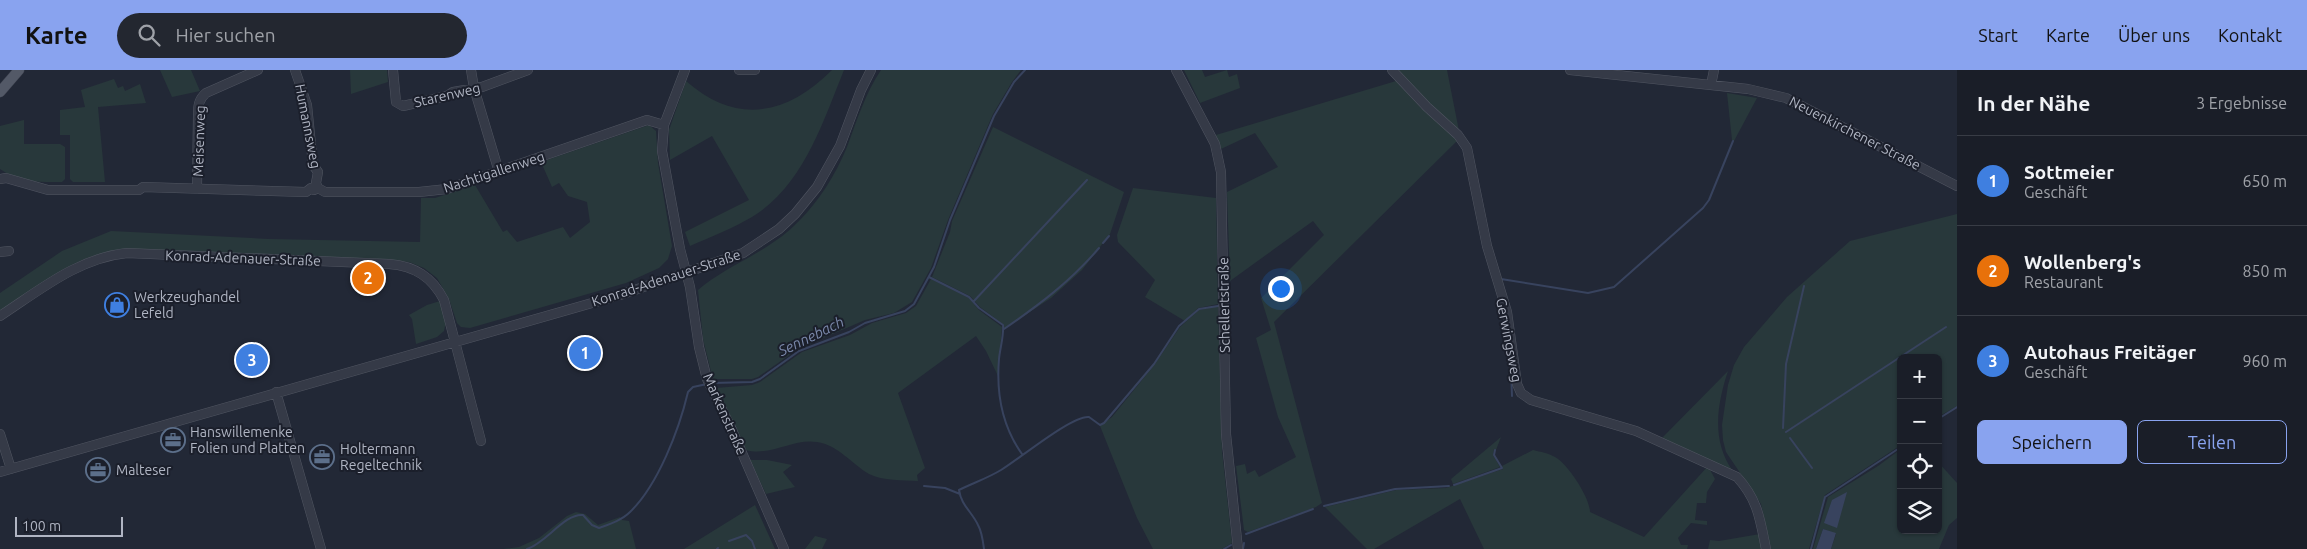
<!DOCTYPE html>
<html lang="de">
<meta charset="utf-8">
<style>
body{margin:0;font-family:Ubuntu,sans-serif;background:#232730;color:#f1f3f6}
.controls{position:absolute;right:15px;bottom:15px;display:grid;overflow:hidden;border-radius:8px;box-shadow:0 1px 4px #0004}
.controls button{width:45px;height:45px;display:grid;place-items:center;padding:0;border:0;border-bottom:1px solid #383c45;background:#1a1e28;color:#f1f3f6;font:25px sans-serif}
.scale{position:absolute;left:15px;bottom:12px;width:108px;box-sizing:border-box;padding-left:5px;border:2px solid #b0b5c3;border-top:0;font-size:14px;line-height:18px;white-space:nowrap;color:#b0b5c3;-webkit-text-stroke:4px #1b1f2b;paint-order:stroke}
.you{position:absolute;left:1280px;top:218px;width:18px;height:18px;margin:-12px;border:4px solid #fff;border-radius:50%;background:#1a73e8;box-shadow:0 0 0 8px #1a73e833}
.badge{display:grid;place-items:center;width:32px;height:32px;border-radius:50%;background:#89a3ef;color:#fff;font-size:16px;font-weight:700}
.pin{position:absolute;translate:-50% -50%;border:2px solid #fff;box-shadow:0 1px 5px #0006}
.list{margin:0;padding:0;list-style:none}
h2{display:flex;justify-content:space-between;align-items:center;height:65px;margin:0;padding:0 20px;font-size:21px}
h2 small{font-size:16px;font-weight:400;color:#9fa2a8}
.list li{display:grid;grid-template-columns:32px 1fr auto;gap:15px;align-items:center;box-sizing:border-box;height:90px;padding:0 20px;border-top:1px solid #383c45}
.list b{display:block;font-size:19px;white-space:nowrap}
.list p{margin:0;font-size:16px;white-space:nowrap;color:#9fa2a8}
.list em{font-size:16px;font-style:normal;color:#9fa2a8}
.actions{display:flex;gap:10px;padding:15px 20px}
.actions a{flex:1;padding:11px 0;border:1px solid #89a3ef;border-radius:8px;text-align:center;font-size:18px;color:#89a3ef}
.actions .main{background:#89a3ef;color:#111}
.icon{flex:none;width:28px;height:28px;fill:none;stroke:currentColor;stroke-width:2;stroke-linecap:round;stroke-linejoin:round}
.map{position:relative;flex:none;width:1957px;height:479px;overflow:hidden}
header{display:flex;align-items:center;gap:30px;box-sizing:border-box;height:70px;padding:0 25px;background:#89a3ef;color:#111}
header strong{font-size:24px}
nav{display:flex;gap:28px;margin-inline-start:auto;font-size:18px}
.search{width:350px;height:45px;background:#232730;display:flex;align-items:center;gap:12px;box-sizing:border-box;padding:0 18px;border-radius:28px;color:#9fa2a8;font-size:19px}
main{display:flex}
aside{flex:1;background:#1a1e28}
.map>svg:first-child{display:block}
</style>
<header>
<strong>Karte</strong>
<div class="search"><svg class="icon" aria-label="search" viewBox="0 0 24 24"><circle cx="10" cy="10" r="6"/><path d="M15 15l6 6"/></svg>Hier suchen</div>
<nav><a>Start</a><a>Karte</a><a>Über uns</a><a>Kontakt</a></nav>
</header>
<main>
<div class="map">
<svg width="1957" height="479" viewBox="0 0 1957 479">
<rect width="100%" height="100%" fill="#222836"/>
<!-- green -->
<path fill="#28383b" d="M160 0H191L200 21 172 27Z
M350 0H387L388 12 351 24Z
M832 0H844C823 52 803 116 752 147 733 158 711 167 690 176L685 162 749 130 712 66 670 90 669 60 686 11C736 55 786 46 832 0Z
M881 0H1021L1012 12 993 44 948 150 931 198 912 232 894 243 865 250 798 279 758 307 752 309H713L703 269 698 220C730 193 768 183 799 151 819 131 836 104 847 77 857 50 865 24 881 0Z
M1184 0H1202L1205 7 1227 0 1229 7 1237 4 1240 18 1200 33Z
M1396 0H1447L1459 61 1429 35Z
M114 9 118 18 123 16 125 21 140 14 146 33 98 37 105 112H73L70 109V65H60V40L85 37 81 20Z
M1396 11 1421 38 1458 70 1274 252 1322 433 1316 437 1248 462 1244 460 1236 396 1245 394 1247 404 1255 400 1259 407 1296 387 1278 347 1256 268 1271 260 1261 228 1324 165 1313 151 1230 211 1227 122 1278 97 1255 63 1221 79 1216 65Z
M1727 23 1757 28 1734 71 1732 70Z
M24 50V74H60L65 77V109L62 112C40 112 19 113 0 99V56Z
M649 55 656 61 658 93 672 176 668 189 659 198 626 213 470 258 461 257 457 253 449 229 437 208 424 198 409 192 343 188 126 180C76 182 41 215 0 243V223L62 181 111 161 269 169 420 172 421 128H435L475 115 503 162 507 160 517 172 563 157 570 168 590 152 587 132 568 126 559 113 552 117 541 92Z
M993 57 1124 122 1110 164 1082 200 1051 228 1004 259V255L980 237 970 226 932 207 950 162 952 151Z
M1133 118 1216 128 1218 234 1198 238 1185 251 1145 227 1155 210 1118 172 1117 165Z
M1957 144V336L1938 347V288H1901V375L1825 425 1809 479H1771L1761 434 1726 382 1723 370 1722 355 1728 315 1734 295 1744 277 1787 227 1850 171Z
M931 209 969 228 979 240 1002 257 998 306 986 281 976 266 898 323 925 398 917 405 918 411C903 410 883 411 869 404 852 394 838 375 817 372 793 368 770 387 746 380L716 318 752 315 760 312 802 282 850 265 872 253 906 243 916 236Z
M440 231 446 252 444 261 437 267 416 274 412 249 409 245 427 235Z
M1218 236 1222 381 1232 473 1222 479H1153L1137 448 1100 356 1112 347 1155 294 1180 257 1199 240Z
M1728 301C1717 334 1711 371 1733 401L1661 369Z
M1501 367 1496 380 1494 379 1493 385 1500 397 1453 414 1451 409Z
M1901 379V460H1938V392L1957 413V448L1949 455 1939 479H1831L1836 464 1823 459 1816 479H1813L1828 427 1878 396Z
M1533 380C1541 382 1548 383 1555 387 1568 394 1590 428 1590 442L1644 467 1708 396 1715 409 1707 422 1706 433H1697L1695 450 1707 451V455L1691 453 1678 468 1681 475H1688L1687 479H1484L1460 429 1374 479H1367L1325 437 1396 420 1446 418 1503 399 1502 396Z
M750 390H767L792 395 783 402 795 417 766 424Z
M755 435 775 479H684Z
M576 442 585 444 598 455 620 447 622 450 629 451 636 479H503L519 477 539 468 567 446Z
M1760 464 1763 479H1708L1710 470 1719 471Z
M815 466 827 469 822 479H805Z"/>
<!-- water -->
<path fill="#38435e" d="M1847 422 1837 458 1824 453 1832 430Z
M1823 459 1836 463 1831 479H1816Z"/>
<g fill="none" stroke-linecap="round" stroke-linejoin="round">
<!-- stream -->
<path stroke="#38435e" stroke-width="2" d="M1103 173 1109 166
M929 207 969 227 979 238 1003 255C1004 266 1000 278 999 289 996 325 1002 356 1022 384
M1501 209 1588 223 1614 217 1703 138 1709 130 1733 71
M974 231 1087 110
M1004 259C1039 235 1071 211 1099 178
M1511 299 1512 326
M712 313 752 312 760 309 799 281 849 262 865 253 905 241 914 234 934 197 950 150 994 46 1014 12 1025 0
M1938 349 1957 337
M1783 358 1786 294 1804 216
M1786 362 1946 257
M1790 368 1812 398
M1454 415 1502 398 1494 385 1495 380
M924 416 945 418 960 424
M1324 436 1395 419 1449 416
M1246 464 1313 439
M729 471 746 465 752 471 755 479
M527 479C546 473 565 443 583 445L592 455 599 458C610 454 622 450 630 442 658 415 679 360 688 322L693 317 707 314
M717 479 718 478
M984 479C983 471 982 462 978 455 972 442 961 435 959 420 973 413 988 408 1001 400 1018 390 1072 345 1089 347L1100 355 1104 353 1154 294 1179 256 1199 239 1218 236
M1224 479 1231 475
M1243 479 1244 473
M1811 479 1825 427 1901 377"/>
<defs>
<path id="minor" d="M295 0 307 35 313 95 318 102 316 113 318 118 314 120
M393 0 396 32 403 36 447 26 453 22 482 17 528 0
M471 0 474 18 499 102
M685 0 664 55 662 81 680 179 690 217 699 277 707 309 732 360 784 479
M739 0H755
M1176 0 1215 74 1221 102 1226 364 1238 479
M1392 0 1427 37 1458 65 1467 78 1487 176 1507 242 1517 314 1521 323 1531 330 1636 361 1737 407C1758 430 1760 449 1766 479
M1570 0 1748 19 1786 28 1957 116
M1711 15 1714 0
M0 109 6 108 48 120H139L143 117 306 122 311 118
M318 118 325 122H419L447 119 647 50 664 55
M197 119 198 45C198 35 199 29 206 23L258 0
M0 182 9 181
M0 246C40 220 78 188 127 183L389 194C415 196 432 207 444 230L481 371
M276 322 321 479
M0 364 11 399
M0 402 620 225 743 183 779 159 795 144 817 117 840 76 861 20 871 0"/>
<path id="major" d="M0 22 19 0"/>
</defs>
<!-- minor casing -->
<use href="#minor" stroke="#505561" stroke-width="10"/>
<!-- major casing -->
<use href="#major" stroke="#3f4350" stroke-width="11"/>
<!-- minor -->
<use href="#minor" stroke="#353a47" stroke-width="9"/>
<!-- major -->
<use href="#major" stroke="#535967" stroke-width="10"/>
</g>
<!-- icons -->
<defs>
<symbol id="shop-ring" viewBox="-11 -11 22 22"><circle r="9.5" fill="#1b1f2b" stroke="#3f7fe0" stroke-width="1.5"/><path d="M-5-2.5h2.3a2.7 3.5 0 0 1 5.4 0H5L5.5 6h-11ZM-1.5-2.5h3a1.5 2.3 0 0 0-3 0Z" fill="#3f7fe0"/></symbol>
<symbol id="office-ring" viewBox="-11 -11 22 22"><circle r="9.5" fill="#1b1f2b" stroke="#5c6f8a" stroke-width="1.5"/><path d="M-6-3h4V-5.5h4V-3h4V5H-6ZM-1-4.5V-3h2v-1.5ZM-6 0V1H6V0Z" fill="#5c6f8a"/></symbol>
</defs>
<g fill-rule="evenodd">
<use href="#shop-ring" x="103" y="221" width="28" height="28"/>
<use href="#office-ring" x="159" y="356" width="28" height="28"/>
<use href="#office-ring" x="308" y="373" width="28" height="28"/>
<use href="#office-ring" x="84" y="386" width="28" height="28"/>
</g>
<g text-anchor="middle" dominant-baseline="central" stroke-width="4" stroke-linejoin="round" paint-order="stroke">
<!-- street labels -->
<g font-size="14" fill="#b0b5c3" stroke="#1b1f2b">
<text transform="translate(447 25) rotate(-13)">Starenweg</text>
<text transform="translate(308 56) rotate(79)">Humannsweg</text>
<text transform="translate(1855 63) rotate(27)">Neuenkirchener Straße</text>
<text transform="translate(199 71) rotate(-88)">Meisenweg</text>
<text transform="translate(494 102) rotate(-18)">Nachtigallenweg</text>
<text transform="translate(243 188) rotate(2)">Konrad-Adenauer-Straße</text>
<text transform="translate(666 208) rotate(-18)">Konrad-Adenauer-Straße</text>
<text transform="translate(1224 235) rotate(-91)">Schellertstraße</text>
<text transform="translate(1509 270) rotate(79)">Gerwingsweg</text>
<text transform="translate(725 344) rotate(66)">Markenstraße</text>
</g>
<!-- poi labels -->
<g font-size="14" fill="#b0b5c3" stroke="#1b1f2b" text-anchor="start">
<text x="134" y="227">Werkzeughandel<tspan x="134" dy="16">Lefeld</tspan></text>
<text x="190" y="362">Hanswillemenke<tspan x="190" dy="16">Folien und Platten</tspan></text>
<text x="340" y="379">Holtermann<tspan x="340" dy="16">Regeltechnik</tspan></text>
<text x="116" y="400">Malteser</text>
</g>
<!-- water labels -->
<g font-size="15" font-style="italic" fill="#7a88aa" stroke="#1b1f2b">
<text transform="translate(811 266) rotate(-26)">Sennebach</text>
</g>
</g>
</svg>
<div class="controls">
<button>+</button>
<button>−</button>
<button><svg class="icon" aria-label="locate" viewBox="0 0 24 24"><circle cx="12" cy="12" r="6"/><path d="M12 2v4M12 18v4M2 12h4M18 12h4"/></svg></button>
<button><svg class="icon" aria-label="layers" viewBox="0 0 24 24"><path d="M12 4l9 5-9 5-9-5zM3 14l9 5 9-5"/></svg></button>
</div>
<div class="scale">100 m</div>
<div class="you"></div>
<div class="pin badge" style="left:585px;top:283px;background:#3f7fe0">1</div>
<div class="pin badge" style="left:368px;top:208px;background:#e8710a">2</div>
<div class="pin badge" style="left:252px;top:290px;background:#3f7fe0">3</div>
</div>
<aside>
<h2>In der Nähe<small>3 Ergebnisse</small></h2>
<ul class="list">
<li><span class="badge" style="background:#3f7fe0">1</span><div><b>Sottmeier</b><p>Geschäft</p></div><em>650 m</em></li>
<li><span class="badge" style="background:#e8710a">2</span><div><b>Wollenberg's</b><p>Restaurant</p></div><em>850 m</em></li>
<li><span class="badge" style="background:#3f7fe0">3</span><div><b>Autohaus Freitäger</b><p>Geschäft</p></div><em>960 m</em></li>
</ul>
<div class="actions"><a class="main">Speichern</a><a>Teilen</a></div>
</aside>
</main>
